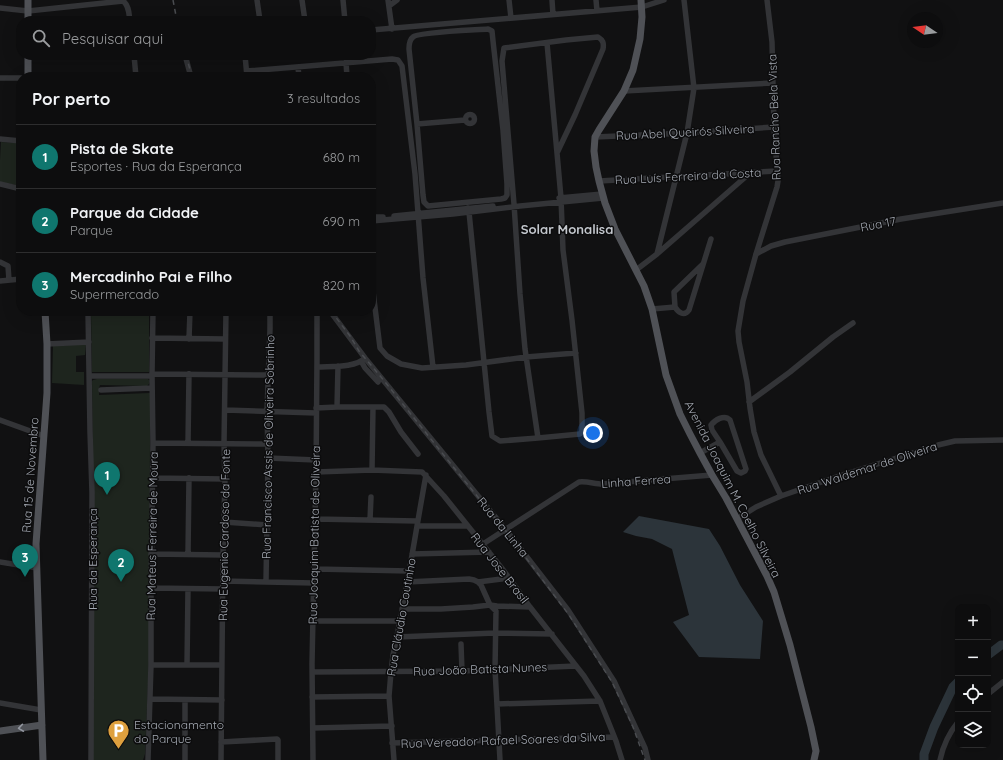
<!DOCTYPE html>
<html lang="pt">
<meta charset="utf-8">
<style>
body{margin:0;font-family:Quicksand,sans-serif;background:#161617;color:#f1f3f6}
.controls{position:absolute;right:12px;bottom:12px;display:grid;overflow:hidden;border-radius:8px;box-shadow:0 4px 16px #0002}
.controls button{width:36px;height:36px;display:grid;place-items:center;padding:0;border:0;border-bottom:1px solid #2d2d2e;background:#0d0d0e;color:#f1f3f6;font:20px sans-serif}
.compass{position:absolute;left:907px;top:12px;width:36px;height:36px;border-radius:50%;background:#0d0d0e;box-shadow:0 4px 16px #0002;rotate:283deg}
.you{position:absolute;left:593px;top:433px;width:14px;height:14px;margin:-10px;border:3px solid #fff;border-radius:50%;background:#1a73e8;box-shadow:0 0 0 6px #1a73e833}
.badge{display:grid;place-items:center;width:26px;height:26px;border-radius:50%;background:#0f766e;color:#fff;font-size:13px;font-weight:700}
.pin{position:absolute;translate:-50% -33px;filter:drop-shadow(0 1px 2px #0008)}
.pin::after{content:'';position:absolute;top:21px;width:14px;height:12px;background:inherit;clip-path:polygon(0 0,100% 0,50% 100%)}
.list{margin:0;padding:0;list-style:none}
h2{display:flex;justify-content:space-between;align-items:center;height:52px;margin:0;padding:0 16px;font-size:17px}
h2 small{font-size:13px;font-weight:400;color:#9a9c9e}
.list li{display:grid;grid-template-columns:26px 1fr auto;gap:12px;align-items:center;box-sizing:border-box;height:64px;padding:0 16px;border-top:1px solid #2d2d2e}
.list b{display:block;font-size:15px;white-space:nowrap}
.list p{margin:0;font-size:13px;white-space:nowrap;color:#9a9c9e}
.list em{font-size:13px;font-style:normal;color:#9a9c9e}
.icon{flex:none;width:22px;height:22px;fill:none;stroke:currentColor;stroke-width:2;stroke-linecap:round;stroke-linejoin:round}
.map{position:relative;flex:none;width:1003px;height:760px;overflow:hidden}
.search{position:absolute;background:#0d0d0e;box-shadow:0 4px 16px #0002;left:16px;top:16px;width:360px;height:44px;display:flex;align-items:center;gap:10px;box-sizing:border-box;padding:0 14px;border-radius:16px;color:#9a9c9e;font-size:15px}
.panel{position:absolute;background:#0d0d0e;box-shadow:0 4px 16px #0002;left:16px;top:72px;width:360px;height:244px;border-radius:16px}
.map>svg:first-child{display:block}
</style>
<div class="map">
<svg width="1003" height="760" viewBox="0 0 1003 760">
<rect width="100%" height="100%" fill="#111112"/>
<!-- green -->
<path fill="#1e251e" d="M1 142 21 143V186L0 182V160Z
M91 311H149V372H92Z
M86 344 85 355 76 356V372H84V385L52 383 53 346Z
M97 379H148L150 381 149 384 147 386 100 385 99 388V395L150 393V444L149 660 145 754 143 760H92L94 693 93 614 94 572 92 381 93 380Z"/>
<!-- water -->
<path fill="#2c343a" d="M639 516 709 529 720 546 740 585 763 621 760 659 699 657 673 622 689 615 672 549 652 539 636 536 623 532Z"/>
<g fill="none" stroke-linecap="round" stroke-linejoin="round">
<!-- river -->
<path stroke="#2c343a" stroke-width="9" d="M988 655 1001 645H1003
M924 760V754L934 727 953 687 958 682"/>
<!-- minor -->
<path stroke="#333437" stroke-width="5.5" d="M257 0 260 21
M302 0 305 21
M343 0 345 21
M388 0 392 29
M509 0 511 18
M552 0 553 15
M596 0 597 11
M767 0 772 42 774 127 778 181 777 187 756 254 743 301 738 331 739 342 747 382 750 408 754 432 761 455 781 496
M389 6 397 0
M0 8 28 11 123 1C129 5 129 14 130 21
M488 29 492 31 493 41 503 130 507 184V195L505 198 501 199 428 206 424 202 423 195 417 124 409 49C409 45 409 40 413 37 418 32 477 30 488 29Z
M371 30 642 7 664 0
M547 43 557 153
M134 55 136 77
M185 55 191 77
M245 55 247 77
M97 56 104 55
M346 62 347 77
M298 67 299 77
M247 71 392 59 398 60 402 66 415 174 423 278 433 367
M154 77 172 75
M0 78H21
M624 91 772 83
M465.5 119a4.5 4.5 0 1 1 9 0a4.5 4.5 0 1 1-9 0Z
M417 124 465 120
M595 137 687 133 774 127
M0 139 21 141
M599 181 777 171
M0 184 21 189
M559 198 602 194
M468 208 469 212 489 412 492 436 500 441 538 438 580 434 582 431V413L572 320 563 250 561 198 557 153 575 115 603 49C604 43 603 40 598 37L566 40 504 48 502 61 514 204 520 294 525 349 538 438
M394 216 493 206
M371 217H383
M371 221 453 214 520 206 603 198
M657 254 687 133 694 88 684 0
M756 254 771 246 785 242 901 219 1003 203
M0 262 8 266 9 280
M636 270 657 254 750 173
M371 275 380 348 387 356 401 364 422 368 466 365 526 357 576 353
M0 281 21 279
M675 307 674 292 703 264
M652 309 675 307C678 312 684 317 689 310L711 239
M88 311 90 432 92 493 91 760
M330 311 365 358 506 530 568 610 614 681 645 748 648 760
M152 338 225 339
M189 339 190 311
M47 344 89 342
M361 361 365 368 378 382
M317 367C331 366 355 368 365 358
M152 374 268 375
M89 376H152
M101 390 152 388
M749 402 790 372 833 337 853 323
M337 407 338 366
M316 408 337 407H384L389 412 401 432 418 454
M225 410 316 413
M0 420 44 436
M153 443 268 444
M188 443 189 374
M700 453 720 442 737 471 741 473 745 471 746 469 730 420C724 414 715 420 711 425L712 430 720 442
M268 458 316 460
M372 470 373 407
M316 472 372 470 422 472 423 473 444 496 504 571 530 607 584 676 600 701 616 741 622 760
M152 478 225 479
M315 519 417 521
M737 519 756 507 781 496 839 476 938 445 955 441 1003 440
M370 520 371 497
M224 522 267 525
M417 526H467
M483 544 579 482C587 481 595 484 602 484L712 475
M151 554 223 555
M188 554 189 478
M412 554 489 552
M0 562 37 568
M315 569 409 571
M223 581 314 583
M266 582 268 458 267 411 270 329V311
M407 582 469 579 474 580 478 582 509 578
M478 582 481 585 490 605 496 611 495 669 500 760
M151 588 223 589
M402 609H441L473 607 490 605 497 606 530 607
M313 621H400
M397 637 495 633 552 634
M461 644 462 671
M151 665H222
M187 665 188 589
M312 672 462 671 576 666
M988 694 1003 682
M312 697 389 696
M150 699 222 700
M0 703 41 710
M497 704 600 701
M313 728 392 726
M221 742 277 739 278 740V760
M392 743 614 737
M148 760 151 665V588L153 443 152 374 153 311
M185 760V700
M221 760 223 555 225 479 224 444 226 311
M313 760 312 664 316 472 317 359V311
M394 760 389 696 391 672 393 655C406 596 415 535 426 475
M940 760C943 746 949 733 958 722"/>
<!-- major -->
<path stroke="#4f5156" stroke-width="7" d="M28 0V21
M641 0 642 17 640 39 633 70 624 91 599 130 595 137 594 151 596 167 599 181 605 203 615 229 644 286 652 309 666 375 680 414 690 434 700 453 712 475 726 498 767 576 774 592 790 645 811 727 816 751 814 760
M28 55V77
M0 731 42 725
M43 760 36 544 47 393V344L45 311"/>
<!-- rail -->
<path stroke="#4a4c50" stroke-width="1.5" stroke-dasharray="5 4" stroke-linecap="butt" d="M173 0 177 21
M186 55 192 77
M331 311 350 336 359 351 381 377 459 474 505 530 569 615 612 682 633 727 645 760"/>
</g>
<!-- one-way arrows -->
<defs><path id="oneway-chevron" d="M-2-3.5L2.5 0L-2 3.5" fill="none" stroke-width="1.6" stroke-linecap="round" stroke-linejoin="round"/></defs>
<use stroke="#9397a0" href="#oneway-chevron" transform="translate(21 728) rotate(172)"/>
<!-- icons -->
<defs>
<symbol id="parking-pin" viewBox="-11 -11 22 30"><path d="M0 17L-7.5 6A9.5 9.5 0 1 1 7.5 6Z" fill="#dea03e" stroke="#0c0c0d"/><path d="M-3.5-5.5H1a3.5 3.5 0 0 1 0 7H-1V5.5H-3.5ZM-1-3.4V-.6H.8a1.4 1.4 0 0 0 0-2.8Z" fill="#fff"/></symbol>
</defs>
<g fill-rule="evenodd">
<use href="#parking-pin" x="106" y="718" width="25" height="34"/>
</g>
<g text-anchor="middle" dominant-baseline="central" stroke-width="3" stroke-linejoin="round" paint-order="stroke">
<!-- street labels -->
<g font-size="12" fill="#a4a9b2" stroke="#0c0c0d">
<text transform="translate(774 117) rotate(-92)">Rua Rancho Bela Vista</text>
<text transform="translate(685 132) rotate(-3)">Rua Abel Queirós Silveira</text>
<text transform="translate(688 176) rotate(-3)">Rua Luís Ferreira da Costa</text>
<text transform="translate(878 224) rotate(-11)">Rua 17</text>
<text transform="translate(268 447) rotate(-89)">Rua Francisco Assis de Oliveira Sobrinho</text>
<text transform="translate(867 468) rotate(-18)">Rua Waldemar de Oliveira</text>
<text transform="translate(30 475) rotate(-86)">Rua 15 de Novembro</text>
<text transform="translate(636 481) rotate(-4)">Linha Ferrea</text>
<text transform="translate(733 489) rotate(63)">Avenida Joaquim M. Coelho Silveira</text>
<text transform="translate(503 527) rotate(51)">Rua da Linha</text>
<text transform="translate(224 535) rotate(-89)">Rua Eugenio Cardoso da Fonte</text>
<text transform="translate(314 535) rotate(-89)">Rua Joaquim Batista de Oliveira</text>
<text transform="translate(152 536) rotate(-89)">Rua Mateus Ferreira de Moura</text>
<text transform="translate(92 559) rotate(-90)">Rua da Esperança</text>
<text transform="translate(500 568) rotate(52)">Rua Jose Brasil</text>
<text transform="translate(401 617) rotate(-80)">Rua Cláudio Coutinho</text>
<text transform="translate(480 669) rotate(-2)">Rua João Batista Nunes</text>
<text transform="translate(503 740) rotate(-2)">Rua Vereador Rafael Soares da Silva</text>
</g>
<!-- poi labels -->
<g font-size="12" fill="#a4a9b2" stroke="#0c0c0d" text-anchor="start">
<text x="134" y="724">Estacionamento<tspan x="134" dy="14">do Parque</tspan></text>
</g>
<!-- neighbourhood labels -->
<g font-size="13" font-weight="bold" fill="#c4c8ce" stroke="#0c0c0d">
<text x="567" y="229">Solar Monalisa</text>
</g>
</g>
</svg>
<div class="controls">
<button>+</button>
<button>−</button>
<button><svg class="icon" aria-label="locate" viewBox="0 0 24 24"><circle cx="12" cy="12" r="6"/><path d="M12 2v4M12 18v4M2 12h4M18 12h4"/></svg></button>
<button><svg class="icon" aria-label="layers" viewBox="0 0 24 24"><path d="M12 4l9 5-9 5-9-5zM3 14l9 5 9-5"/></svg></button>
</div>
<svg class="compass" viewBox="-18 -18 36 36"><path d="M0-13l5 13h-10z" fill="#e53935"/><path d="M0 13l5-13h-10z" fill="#9a9c9e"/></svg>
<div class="you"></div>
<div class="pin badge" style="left:107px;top:495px">1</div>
<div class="pin badge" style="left:121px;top:582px">2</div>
<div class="pin badge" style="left:25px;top:577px">3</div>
<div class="search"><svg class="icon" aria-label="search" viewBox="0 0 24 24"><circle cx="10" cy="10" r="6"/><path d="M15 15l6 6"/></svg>Pesquisar aqui</div>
<section class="panel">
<h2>Por perto<small>3 resultados</small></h2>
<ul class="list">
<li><span class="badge">1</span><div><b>Pista de Skate</b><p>Esportes · Rua da Esperança</p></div><em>680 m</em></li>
<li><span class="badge">2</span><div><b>Parque da Cidade</b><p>Parque</p></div><em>690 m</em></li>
<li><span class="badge">3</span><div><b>Mercadinho Pai e Filho</b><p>Supermercado</p></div><em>820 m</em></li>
</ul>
</section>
</div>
